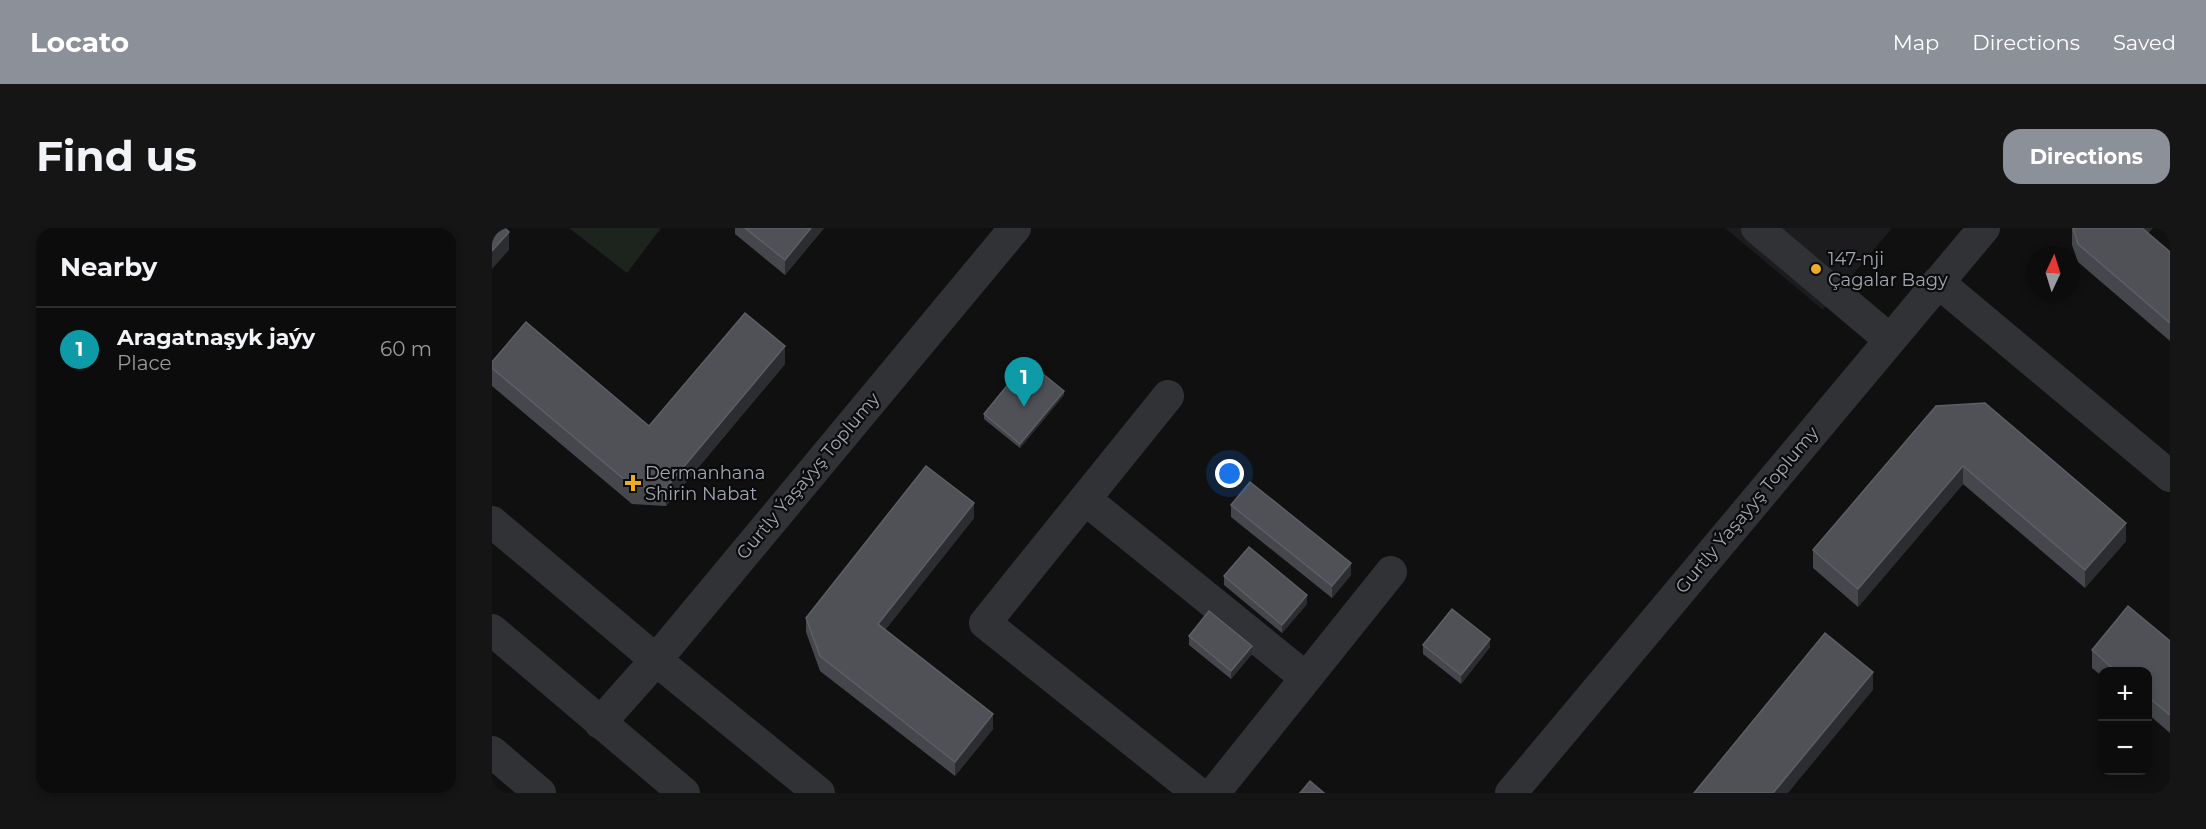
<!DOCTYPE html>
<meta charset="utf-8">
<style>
body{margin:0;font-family:Montserrat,sans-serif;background:#151516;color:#f1f3f6}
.controls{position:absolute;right:18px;bottom:18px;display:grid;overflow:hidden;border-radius:12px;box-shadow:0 3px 9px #0003}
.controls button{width:54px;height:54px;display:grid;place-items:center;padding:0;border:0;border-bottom:2px solid #2c2c2e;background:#0c0c0d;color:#f1f3f6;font:30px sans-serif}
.compass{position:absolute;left:1534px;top:18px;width:54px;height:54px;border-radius:50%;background:#0c0c0d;box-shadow:0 3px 9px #0003;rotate:4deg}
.you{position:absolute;left:738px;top:246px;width:21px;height:21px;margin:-15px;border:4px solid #fff;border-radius:50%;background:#1a73e8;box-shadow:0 0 0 9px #1a73e833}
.badge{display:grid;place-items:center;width:39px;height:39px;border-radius:50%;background:#8c9099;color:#fff;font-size:20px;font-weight:700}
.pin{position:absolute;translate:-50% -50px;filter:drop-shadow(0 2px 3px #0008)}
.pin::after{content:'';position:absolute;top:32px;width:21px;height:18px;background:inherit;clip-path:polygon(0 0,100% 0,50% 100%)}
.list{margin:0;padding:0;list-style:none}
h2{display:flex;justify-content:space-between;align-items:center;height:78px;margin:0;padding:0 24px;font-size:26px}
h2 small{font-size:20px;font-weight:400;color:#9a9b9d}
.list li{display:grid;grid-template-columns:39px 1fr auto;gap:18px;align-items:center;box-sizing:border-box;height:84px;padding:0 24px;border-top:2px solid #2c2c2e}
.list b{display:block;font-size:22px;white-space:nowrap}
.list p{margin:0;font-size:20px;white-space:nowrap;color:#9a9b9d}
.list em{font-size:20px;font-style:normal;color:#9a9b9d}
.map{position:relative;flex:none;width:1678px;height:565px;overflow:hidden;border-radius:18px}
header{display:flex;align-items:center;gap:36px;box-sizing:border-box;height:84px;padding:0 30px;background:#8c9099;color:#fff}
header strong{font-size:28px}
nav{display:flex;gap:33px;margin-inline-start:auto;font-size:21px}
.intro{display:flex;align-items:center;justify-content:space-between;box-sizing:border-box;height:144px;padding:0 36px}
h1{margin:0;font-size:42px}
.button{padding:15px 27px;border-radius:18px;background:#8c9099;color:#fff;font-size:21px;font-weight:700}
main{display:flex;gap:36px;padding:0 36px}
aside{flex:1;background:#0c0c0d;border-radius:18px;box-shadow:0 3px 9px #0003}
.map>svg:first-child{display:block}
</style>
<header>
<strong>Locato</strong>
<nav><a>Map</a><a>Directions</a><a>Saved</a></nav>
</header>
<div class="intro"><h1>Find us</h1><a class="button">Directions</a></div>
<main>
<aside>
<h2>Nearby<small></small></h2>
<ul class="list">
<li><span class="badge" style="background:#0f9aa8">1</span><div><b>Aragatnaşyk jaýy</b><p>Place</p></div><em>60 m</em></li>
</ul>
</aside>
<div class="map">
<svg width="1678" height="565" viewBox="0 0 1678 565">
<rect width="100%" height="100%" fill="#101011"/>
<!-- built -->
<path fill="#1c1c1e" d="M1233 0H1400L1331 82Z"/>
<!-- green -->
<path fill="#1c241d" d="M77 0H169L135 45Z"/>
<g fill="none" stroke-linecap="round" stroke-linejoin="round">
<!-- minor -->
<path stroke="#313236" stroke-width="32" d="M1265 0 1397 111
M1446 54 1678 248
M676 168 493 395 706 565
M593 271 814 450
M0 294 164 432 327 565
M0 402 192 565
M108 495 164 432 523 0
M0 524 48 565
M722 565 899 344
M1019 565 1492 0"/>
</g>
<!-- wall -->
<path fill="#46474c" d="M243 0H332L293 47 243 6Z
M1580 0 1656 6 1678 24V113L1586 34 1580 17Z
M0 134 157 198 293 136 174 278 140 276 0 158Z
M572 167 528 220 492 191V186Z
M1444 178 1634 313 1593 360 1471 256 1366 379 1321 340V322Z
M739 277 859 347 840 370 739 289Z
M482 290 393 402 501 501 463 548 328 443 314 404V390Z
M732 348 815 376 790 405 732 357Z
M697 408 760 426 739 451 697 417Z
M1678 413V505L1656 486V444H1611V449L1600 440V422Z
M931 417 998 419 969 456 931 426Z"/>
<!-- shaded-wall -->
<path fill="#2c2d30" d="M319 0H332L293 47V32Z
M1647 0H1661L1647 16Z
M17 4V22L0 41V23Z
M293 118V136L174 278V260Z
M572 163V167L528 220V216Z
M1471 238V256L1366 379V361Z
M482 275V290L386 411V396Z
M1634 295V313L1593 360V342Z
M859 335V347L840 370V358Z
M815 367V376L790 405V397Z
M998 411V419L969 456V447Z
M760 418V426L739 451V443Z
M1381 444V462L1296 565H1281Z
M501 486V501L463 548V534Z"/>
<!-- building -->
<path fill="#505157" stroke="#5c5f65" stroke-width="1.5" d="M0 0H13L17 4 0 23Z
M253 0H319L293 32Z
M1581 0H1650L1678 24V95L1586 16Z
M253 85 293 118 174 260 140 258 0 140V134L34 94 157 198Z
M535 133 572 163 528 216 492 186Z
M1493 175 1634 295 1593 342 1471 238 1366 361 1321 322 1444 178Z
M434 238 482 275 386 396 501 486 463 534 328 428 314 390Z
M758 254 859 335 840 358 739 277Z
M757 319 815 367 790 397 732 348Z
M1636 378 1678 413V487L1656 469V444H1625L1600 422Z
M960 381 998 411 969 447 931 417Z
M717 383 760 418 739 443 697 408Z
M1333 405 1381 444 1281 565H1202Z
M818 553 832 565H808Z"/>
<!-- markers -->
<g fill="#f0aa29" stroke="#0b0b0c" stroke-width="2">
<circle cx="1324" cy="41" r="6"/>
<path d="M138 246h6v6h6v6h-6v6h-6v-6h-6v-6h6z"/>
</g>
<g text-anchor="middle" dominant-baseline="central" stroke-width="4.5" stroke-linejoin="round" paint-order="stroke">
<!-- poi labels -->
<g font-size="18" fill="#a1a6b2" stroke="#0b0b0c" text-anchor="start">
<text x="1336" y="31">147-nji<tspan x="1336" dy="21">Çagalar Bagy</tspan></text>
<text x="153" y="245">Dermanhana<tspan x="153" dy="21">Shirin Nabat</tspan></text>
</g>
<!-- street labels -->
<g font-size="18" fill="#a1a6b2" stroke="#0b0b0c">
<text transform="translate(316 248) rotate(-50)">Gurtly Ýaşaýyş Toplumy</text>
<text transform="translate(1255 282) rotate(-50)">Gurtly Ýaşaýyş Toplumy</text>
</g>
</g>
</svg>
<div class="controls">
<button>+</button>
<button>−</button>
</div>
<svg class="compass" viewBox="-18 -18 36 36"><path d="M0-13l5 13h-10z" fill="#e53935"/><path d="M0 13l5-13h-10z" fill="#9a9b9d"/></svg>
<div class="you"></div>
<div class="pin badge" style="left:532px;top:179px;background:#0f9aa8">1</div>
</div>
</main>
